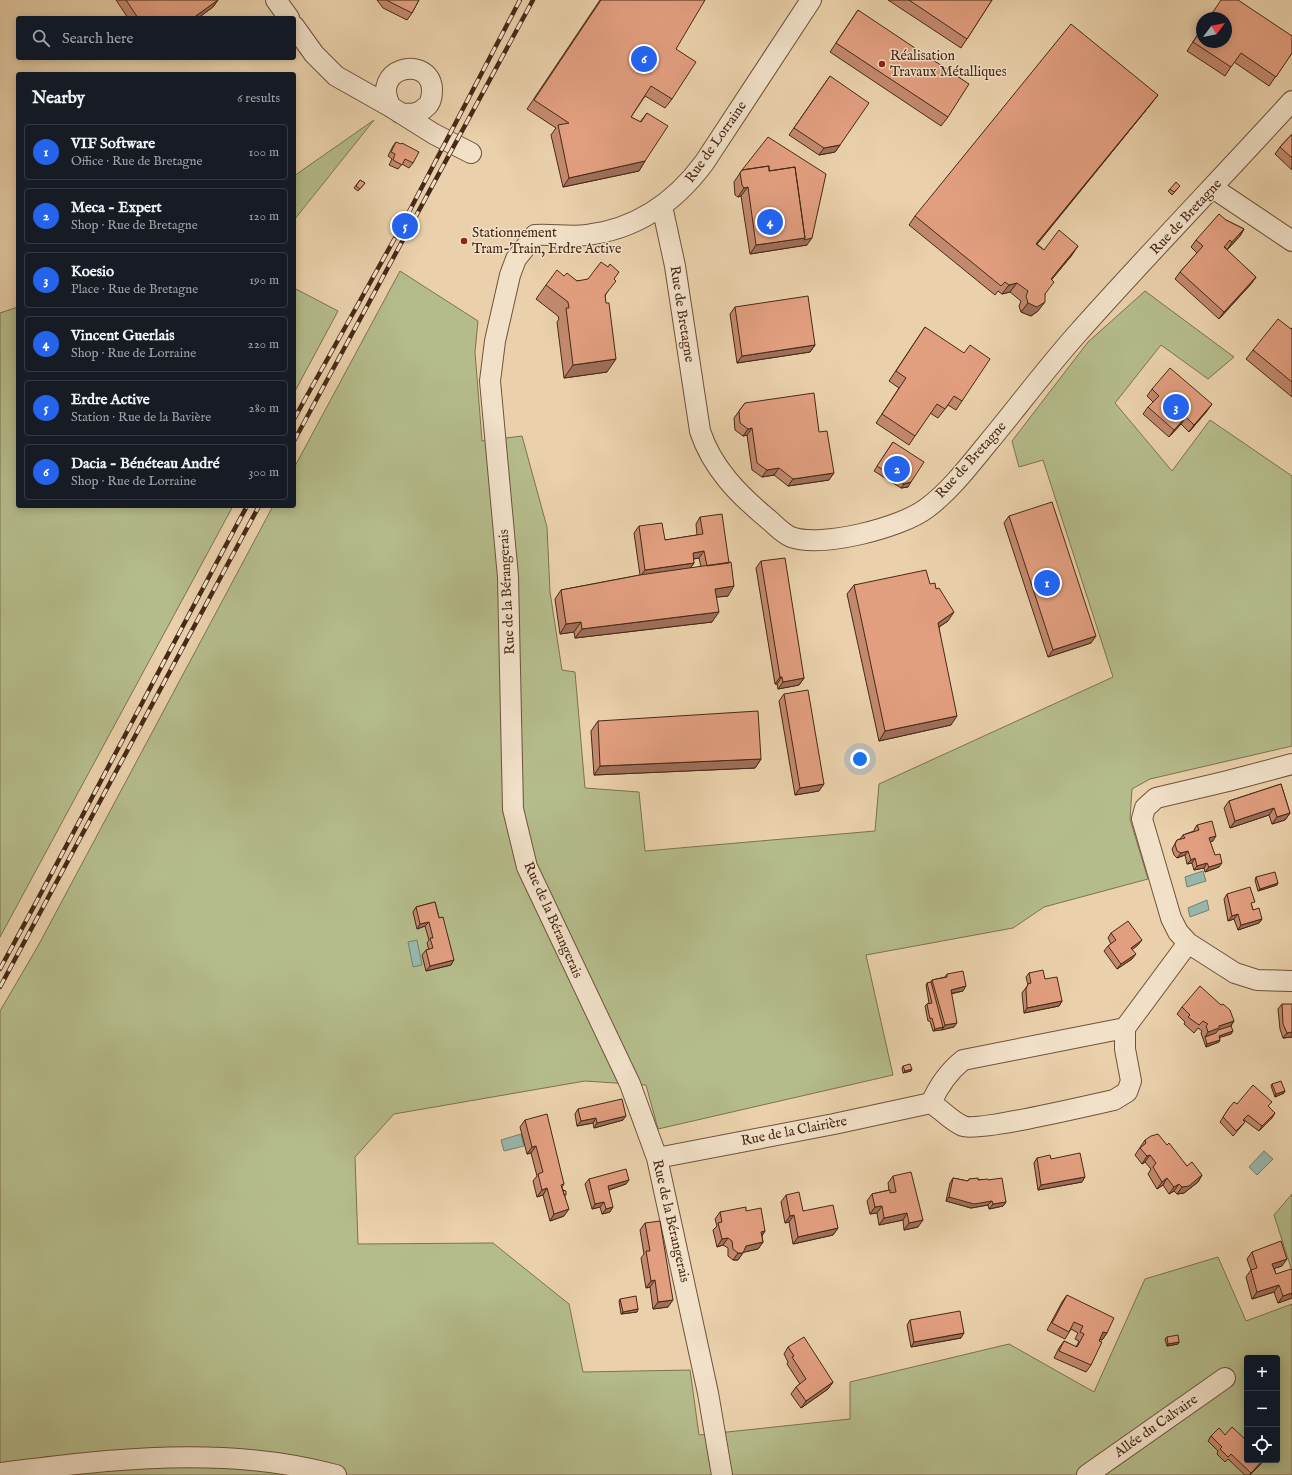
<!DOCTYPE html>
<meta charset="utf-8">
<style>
body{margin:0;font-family:"IM FELL English",serif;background:#242831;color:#f1f3f6}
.controls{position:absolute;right:12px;bottom:12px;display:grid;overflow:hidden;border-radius:4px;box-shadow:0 2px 10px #0003}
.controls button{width:36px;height:36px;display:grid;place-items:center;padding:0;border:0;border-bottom:1px solid #363941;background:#171b24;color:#f1f3f6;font:20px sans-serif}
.compass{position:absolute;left:1196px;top:12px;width:36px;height:36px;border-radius:50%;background:#171b24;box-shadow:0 2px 10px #0003;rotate:58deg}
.you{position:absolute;left:860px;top:759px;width:14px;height:14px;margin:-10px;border:3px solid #fff;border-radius:50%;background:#1a73e8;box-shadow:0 0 0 6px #1a73e833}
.badge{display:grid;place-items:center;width:26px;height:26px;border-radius:50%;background:#2563eb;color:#fff;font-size:13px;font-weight:700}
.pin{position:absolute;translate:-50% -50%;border:2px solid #fff;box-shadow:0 1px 4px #0006}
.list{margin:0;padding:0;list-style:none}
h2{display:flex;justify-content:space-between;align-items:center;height:52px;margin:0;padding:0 16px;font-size:17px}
h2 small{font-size:13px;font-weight:400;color:#9ea1a6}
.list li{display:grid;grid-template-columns:26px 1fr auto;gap:12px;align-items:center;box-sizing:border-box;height:56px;margin:0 8px 8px;padding:0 8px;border:1px solid #363941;border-radius:4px}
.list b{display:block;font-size:15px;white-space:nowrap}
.list p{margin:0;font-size:13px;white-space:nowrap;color:#9ea1a6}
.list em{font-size:13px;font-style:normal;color:#9ea1a6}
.icon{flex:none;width:22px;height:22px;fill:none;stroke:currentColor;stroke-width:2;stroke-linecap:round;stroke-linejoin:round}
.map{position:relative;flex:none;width:1292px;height:1475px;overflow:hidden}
.search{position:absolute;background:#171b24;box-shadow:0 2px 10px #0003;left:16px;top:16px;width:280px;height:44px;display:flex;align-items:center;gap:10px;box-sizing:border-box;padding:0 14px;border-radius:4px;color:#9ea1a6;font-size:15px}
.panel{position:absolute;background:#171b24;box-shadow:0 2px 10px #0003;left:16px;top:72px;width:280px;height:436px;border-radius:4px}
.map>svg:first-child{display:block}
</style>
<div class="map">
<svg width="1292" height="1475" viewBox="0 0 1292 1475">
<rect width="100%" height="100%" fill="#ead1ab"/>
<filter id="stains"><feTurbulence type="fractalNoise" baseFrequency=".005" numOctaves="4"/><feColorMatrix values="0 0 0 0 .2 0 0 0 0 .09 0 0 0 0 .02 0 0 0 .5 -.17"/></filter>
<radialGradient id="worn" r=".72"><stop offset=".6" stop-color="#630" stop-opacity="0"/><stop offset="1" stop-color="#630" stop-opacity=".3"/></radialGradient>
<!-- green -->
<path fill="#b5bc8b" stroke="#7e7250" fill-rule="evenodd" d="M374 120 294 220V176Z
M400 271 478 321 475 352 482 441 522 436 547 527 550 592 562 670 575 672 585 788 639 792 645 851 875 831 879 784 1113 677 1043 460 1019 467 1012 441 1088 342 1145 291 1234 357 1208 379 1161 345 1115 403 1172 471 1210 420 1292 476V746L1150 779 1132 789 1130 819 1148 879 1044 907 1013 928 866 955 893 1075 658 1129 646 1085 585 1081 394 1114 355 1157 358 1244 493 1243 569 1304 583 1372 690 1370 699 1435 850 1419V1382L1009 1344 1094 1392 1145 1279 1218 1257 1246 1321 1292 1304V1475H0V1011L38 946 273 506H294V468ZM1247 1358H1277V1460H1247Z
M294 288 338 311 294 393Z
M18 307V506H233L0 937V313Z
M1292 1194V1271L1274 1215Z"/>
<!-- water -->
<path fill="#98b7ac" stroke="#787e70" d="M1203 871 1206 881 1187 887 1185 877Z
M1207 900 1209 910 1190 917 1188 908Z
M417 940 422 965 413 967 408 942Z
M521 1134 524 1146 504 1151 501 1140Z
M1264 1151 1273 1159 1257 1175 1249 1167Z"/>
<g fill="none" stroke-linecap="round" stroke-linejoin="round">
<defs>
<path id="minor" d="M276 0 289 18
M294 26 314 54 336 76 391 107 434 134 471 153
M391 107C369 68 428 54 432 88 432 94 432 100 428 105 420 114 411 115 400 113
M1213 188 1292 241
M662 206 675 266 700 431C712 468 739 495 768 519 775 525 783 534 791 537 821 548 901 528 927 508 950 491 969 466 987 444 1017 408 1045 370 1077 334 1147 255 1221 179 1292 101
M1292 764 1228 781 1156 798 1145 808 1142 819 1171 918 1178 932 1188 943 1235 973 1257 980 1292 981
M931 1103C939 1085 948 1072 963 1060L1125 1028
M657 1158 834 1124 931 1103C942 1110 951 1121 963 1126 979 1132 1090 1105 1114 1100L1127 1092 1131 1081 1125 1049V1028L1188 943
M0 1473C111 1459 226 1445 336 1475
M722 1475 708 1393 657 1158 630 1084 527 867 513 809 508 577 490 381 495 341 510 275 516 259 535 235C552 234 570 237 587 235 636 229 675 202 704 163L811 0
M1087 1475 1225 1378"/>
</defs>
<!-- minor casing -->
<use href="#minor" stroke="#70523b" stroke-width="22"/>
<!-- minor -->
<use href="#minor" stroke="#f1e1c8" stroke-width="20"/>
<defs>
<path id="rail" d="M294 419 400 229 520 0
M294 441 533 0
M0 969C84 815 164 660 247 506
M0 987 259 506"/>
</defs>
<!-- rail casing -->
<use href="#rail" stroke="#482816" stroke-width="4.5"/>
<!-- rail -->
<use href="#rail" stroke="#f1e1c8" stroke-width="3" stroke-dasharray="9" stroke-linecap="butt"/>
</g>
<!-- wall -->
<path fill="#c2896e" stroke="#482816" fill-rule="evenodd" d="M116 0H218L213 7 198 18H128Z
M377 0H419L412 13 407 20 383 8Z
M600 0 676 49 672 99 665 108 645 96 631 117 640 122 647 113 645 161 639 171 563 187 551 135 556 128 527 109Z
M888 0H992L961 48Z
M858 10 948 117 941 126 830 52Z
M1202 28 1292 53 1269 86 1234 62 1225 76 1187 51Z
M830 76 840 145 835 152 819 155 789 135Z
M1151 104 1037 244 1044 250 1072 255 1051 280 1038 311 1031 316 1021 312 1019 306 1021 301 1010 292 1002 294 998 291 995 295 909 225 915 216Z
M1292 134V170L1275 154 1280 147Z
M396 142 413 163 409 168 402 164 398 169 389 165 392 159 388 156 393 146Z
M742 170 807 245 750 254 741 196 738 197 735 195 734 182Z
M360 180 365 183 358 191 354 188Z
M1178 188 1172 195 1168 191 1170 189Z
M1226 220 1244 229 1240 236 1227 250 1225 247 1224 248 1256 277 1251 284 1219 319 1175 279 1180 272 1197 253 1191 247 1196 240Z
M564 276 577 281 614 279 605 296 607 372 564 378 557 322 559 319 558 316 536 299 546 285Z
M735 307 815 345 810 352 737 363 730 314Z
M925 327 962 401 956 410 948 405 938 418 930 413 909 445 876 423 899 388 889 381Z
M1292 328V397L1246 359 1253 350Z
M1152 389 1207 411 1189 432 1181 424 1169 437 1143 414 1148 407 1153 402 1147 396Z
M745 403 819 432 829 480 788 486 774 475 762 477 752 470 747 435 743 436 735 430 734 418Z
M893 442 908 487 901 488 874 471Z
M1009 516 1091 643 1048 657 1004 523Z
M700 517 728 596 716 597 712 622 575 638 574 632 560 634 555 599 561 590 640 575 634 533 639 526 665 540 697 535 696 524ZM699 558 701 567 690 568 694 563 693 559Z
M761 561 804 678 799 685 778 689 777 684H775L756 568Z
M930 584 936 589 948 621 939 627 951 725 879 741 847 594 854 585Z
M784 694 819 791 795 795 779 701Z
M598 721 761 759 755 768 594 775 591 731Z
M1281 784 1290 813 1285 820 1272 824 1269 815 1230 828 1224 808 1229 801Z
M1197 825 1213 841 1210 842 1219 867 1205 872 1204 868 1194 870 1192 863 1187 864 1185 855 1177 858 1174 855 1172 849 1177 840 1180 839 1183 835 1194 831V830Z
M1256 877 1277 885 1258 891 1255 880Z
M1227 894 1252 906 1253 910 1262 919 1259 923 1238 930 1234 919 1228 921 1224 899Z
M435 902 451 965 426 971 422 955 426 950H429L427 943 429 940 425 926 417 929 413 912 416 907Z
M1111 933 1138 945 1132 949V959L1117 969 1104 951 1108 946 1111 944 1108 938Z
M1029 973 1045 979 1062 1001 1059 1006 1024 1013 1022 993 1028 985 1026 977Z
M947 974 963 991 951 994 954 1027 933 1031 930 1021H928L925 1006 927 1004 929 1003 926 985 927 983 931 982 932 980 945 977Z
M1282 1004 1292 1037 1283 1038 1280 1029 1278 1009Z
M1182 1007 1234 1021 1231 1026V1034L1220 1037 1219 1042 1206 1047 1201 1033 1202 1031 1198 1028 1194 1033 1184 1024 1185 1022 1177 1014Z
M903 1066 911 1071 903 1073 902 1068Z
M1272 1084 1284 1093 1275 1097 1271 1086Z
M1237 1104 1268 1107 1272 1118 1259 1131 1244 1120 1243 1121 1245 1122 1233 1136 1220 1122 1229 1108Z
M578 1109 623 1120 594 1128 593 1123 577 1126 575 1114Z
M525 1120 564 1184 562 1187 565 1196 564 1216 550 1221 543 1195 537 1197 533 1181 537 1176 531 1153 527 1154 520 1127Z
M1145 1140 1167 1145 1187 1166 1202 1175 1198 1182 1184 1193 1177 1194 1174 1191 1169 1194 1163 1185 1157 1189 1148 1174 1151 1169 1145 1162 1142 1164 1135 1155Z
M1037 1158 1051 1159 1082 1182 1038 1190 1034 1163Z
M893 1176 918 1227 904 1230 903 1220 879 1225 877 1213 870 1214 867 1201 872 1194 889 1190 888 1183Z
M953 1178 968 1181 969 1179 988 1180 1006 1202 1003 1206 989 1209 988 1205 971 1208 946 1201 950 1183Z
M589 1179 626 1184 609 1190 610 1212 602 1214 600 1207 592 1209 585 1184Z
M786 1195 803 1211 838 1228 833 1235 793 1244 789 1222 785 1223 781 1202Z
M746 1211 765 1231 762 1236 763 1242 758 1249 743 1252 738 1260H733L728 1256V1248L723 1245 717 1247 713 1230 717 1226 715 1219 720 1212Z
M645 1223 668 1307 653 1309 650 1287 646 1288 641 1258 644 1254 640 1230Z
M1252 1252 1282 1266 1274 1268 1276 1274 1292 1298 1278 1303 1274 1292 1252 1299 1246 1277 1251 1270 1247 1259Z
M1067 1295 1107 1333 1102 1340 1100 1339 1091 1365 1086 1372 1054 1358 1059 1348 1064 1341 1076 1347 1079 1341 1075 1339 1078 1333 1071 1329 1065 1339 1047 1330 1062 1302Z
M620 1299 638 1309 637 1312 621 1314 619 1301Z
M910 1320 961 1338 911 1347 907 1325Z
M1167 1337 1179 1342 1178 1344 1167 1346 1165 1339Z
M788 1347 833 1382 828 1389 801 1408 791 1394 796 1387 800 1384 787 1364 788 1362 784 1354Z
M1211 1436 1247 1460H1264L1250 1475H1245L1228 1459 1225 1462 1217 1454 1218 1451 1208 1441Z"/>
<!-- shaded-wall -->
<path fill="#9e6f5a" stroke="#482816" d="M218 0 213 7 198 18H193Z
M1158 95 1151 104 1030 253 1036 244Z
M840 145 835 152 819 155 824 148Z
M645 161 639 171 563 187 569 178Z
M748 187 741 196 738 197 744 188Z
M1244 229 1240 236 1227 250 1232 242Z
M805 238H812L807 245 750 254 756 245Z
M1078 246 1072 255 1044 289 1051 279Z
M1256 277 1251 284 1219 319 1224 312Z
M1017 283 1010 292 1002 294 1009 285Z
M1045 302 1038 311 1031 316 1021 312 1028 303Z
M815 345 810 352 737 363 742 356Z
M616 359 607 372 564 378 573 365Z
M1212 404 1207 411 1189 432 1194 425Z
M1186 417 1181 424 1169 437 1174 430Z
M752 428 747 435 743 436 748 429Z
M779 468 774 475 762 477 767 470Z
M834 473 829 480 788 486 793 479Z
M911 482 908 487 901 488 904 484Z
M704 551 699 558 688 560 693 553Z
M694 563 689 570 640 577 645 570Z
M734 586 728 596 709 598 715 589Z
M719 612 712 622 575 638 582 629Z
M954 612 948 621 931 632 938 623Z
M581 622 574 632 560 634 566 624Z
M1096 636 1091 643 1048 657 1053 650Z
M780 677H782L777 684H775Z
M804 678 799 685 778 689 783 682Z
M957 716 951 725 879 741 885 731Z
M761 759 755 768 594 775 600 766Z
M824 784 819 791 795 795 800 788Z
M1274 808 1269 815 1230 828 1235 821Z
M1290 813 1285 820 1272 824 1277 817Z
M1216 836 1213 841 1206 843 1209 838Z
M1188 851 1185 855 1177 858 1181 853Z
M1195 858 1192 863 1187 864 1191 860Z
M1207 863 1204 868 1194 870 1197 866Z
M1222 863 1219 867 1205 872 1209 867Z
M1278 883 1277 885 1258 891 1260 889Z
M1238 914 1234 919 1228 921 1232 916Z
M1262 919 1259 923 1238 930 1241 925Z
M429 922 425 926 417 929 420 924Z
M1142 940 1138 945 1128 953 1131 948Z
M1136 954 1132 959 1117 969 1121 964Z
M454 960 451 965 426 971 430 966Z
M966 986 963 991 947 994 951 990Z
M1062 1001 1059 1006 1024 1013 1027 1008Z
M1234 1021 1229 1028 1214 1035 1205 1037 1208 1032 1219 1026Z
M957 1023 954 1027 942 1030 945 1025Z
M943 1027 942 1030 933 1031 935 1029Z
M1233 1031 1231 1034 1218 1038 1219 1036Z
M1292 1032V1037L1283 1038 1287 1033Z
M1220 1040 1219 1042 1206 1047 1207 1044Z
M912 1069 911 1071 903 1073 905 1071Z
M1285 1091 1284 1093 1275 1097 1276 1094Z
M1275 1113 1272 1118 1259 1131 1262 1126Z
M626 1116 623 1120 594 1128 597 1123Z
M596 1118 593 1123 577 1126 581 1121Z
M536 1146 531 1153 527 1154 532 1147Z
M1150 1155 1145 1162 1142 1164 1147 1156Z
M1202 1175 1198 1182 1184 1193 1177 1194 1182 1187Z
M1085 1177 1082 1182 1038 1190 1041 1185Z
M1167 1178 1163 1185 1157 1189 1162 1182Z
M629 1180 626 1184 605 1191 608 1186Z
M1179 1184 1174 1191 1169 1194 1174 1187Z
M547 1188 543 1195 537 1197 542 1190Z
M949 1197 992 1201 988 1205 971 1208 946 1201Z
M604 1202 600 1207 592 1209 595 1204Z
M1006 1202 1003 1206 989 1209 993 1204Z
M882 1206 877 1213 870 1214 875 1207Z
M613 1207 610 1212 602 1214 606 1209Z
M569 1209 564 1216 550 1221 554 1214Z
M907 1213 903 1220 879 1225 884 1218Z
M794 1215 789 1222 785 1223 790 1216Z
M923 1220 918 1227 904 1230 909 1223Z
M838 1228 833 1235 793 1244 798 1237Z
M765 1231 760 1238 761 1232Z
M728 1238 723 1245 717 1247 722 1239Z
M763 1242 758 1249 741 1253 746 1246Z
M738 1253H743L738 1260H733Z
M1287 1259 1282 1266 1267 1271 1272 1264Z
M655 1280 650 1287 646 1288 651 1281Z
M1279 1285 1274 1292 1252 1299 1257 1292Z
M1292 1293V1298L1278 1303 1283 1296Z
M673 1300 668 1307 653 1309 658 1302Z
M638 1309 637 1312 621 1314 623 1312Z
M1103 1332 1107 1333 1102 1340 1098 1339Z
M964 1333 961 1338 911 1347 914 1342Z
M1179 1342 1178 1344 1167 1346 1168 1344Z
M833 1382 828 1389 801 1408 806 1401Z
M1263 1460 1262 1463 1250 1475H1249Z"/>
<!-- building -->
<path fill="#e29f80" stroke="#482816" d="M126 0H218L193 18H138Z
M387 0H419L412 13 388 1Z
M601 0H705L676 49 696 62 672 99 651 86 631 117 641 122 647 113 668 126 645 161 569 178 558 125 569 123 534 100Z
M909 0H992L967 39Z
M1221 0H1238L1292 36V53L1276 77 1241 53 1231 67 1193 42 1202 29V42H1226V18H1209Z
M858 10 969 84 948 117 836 43Z
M1071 24 1158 95 1036 244 1044 250 1059 230 1078 246 1051 279 1054 282 1045 294V302L1037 307 1028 303 1026 296 1028 291 1017 283 1009 285 1005 282 1001 286 915 216Z
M830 76 869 103 840 145 824 148 794 128Z
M1292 134V158L1280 147Z
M768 137 826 174 812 238 804 240 805 238 795 167 769 171V166L742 170Z
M396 142 401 144 402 143 419 152 413 163 405 159 402 165 393 160 395 154 391 152Z
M769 166V171L795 167 805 238 756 245 748 187 744 188 742 185 740 173 742 170Z
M360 180 365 183 360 189 356 186Z
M1176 182 1180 186 1174 192 1170 189Z
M1219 214 1226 220 1244 229 1232 242 1230 240 1224 247 1256 277 1224 312 1180 272 1203 246 1196 240Z
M601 262 608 267 610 264 619 272 614 279 616 281 605 295 606 303H609L616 359 573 365 566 308H569L568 302 546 285 557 270 564 276 567 273 577 281 588 279Z
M808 296 815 345 742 356 735 307Z
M1278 319 1291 329 1292 328V382L1253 350Z
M925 327 964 353 970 345 990 359 962 401 954 396 945 409 937 404 915 436 882 414 906 378 896 371Z
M1170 368 1212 404 1194 425 1186 417 1174 430 1148 407 1159 396 1152 389Z
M814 393 819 432 827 431 834 473 793 479 779 468 767 470 757 463 752 428 748 429 740 423 739 411 745 403Z
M893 442 924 462 911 482 904 484 877 466Z
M1052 502 1096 636 1053 650 1009 516Z
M722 514 729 563 707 566 704 551 693 553 694 563 645 570 639 526 662 523 665 540 703 534 700 517Z
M785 558 804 678 783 682 782 677H780L761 561Z
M731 562 734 586 715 589 719 612 582 629 581 622 566 624 561 590 640 575Z
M926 570 930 584 935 583 936 589 939 588 954 612 938 623 957 716 885 731 854 585Z
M808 690 824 784 800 788 784 694Z
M758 711 761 759 600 766 598 721Z
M1281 784 1290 813 1277 817 1274 808 1235 821 1229 801Z
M1212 821 1216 836 1209 838 1215 855 1220 854 1222 863 1209 867 1207 863 1197 866 1195 858 1191 860 1188 851 1181 853 1177 851 1175 844 1177 840 1185 838 1183 835 1199 830 1197 825Z
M1275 872 1278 883 1260 889 1256 877Z
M1250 887 1255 902 1251 903 1253 910 1259 908 1262 919 1241 925 1238 914 1232 916 1227 894Z
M435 902 439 918 443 917 454 960 430 966 426 950 433 948 430 938H433L429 922 420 924 416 907Z
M1128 921 1142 940 1131 948 1136 954 1121 964 1108 946 1116 940 1111 933Z
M1043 970 1045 979 1057 977 1062 1001 1027 1008 1026 989 1028 984 1031 983 1029 973Z
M963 971 966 986 951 990 957 1023 945 1025 932 980 947 977V974Z
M931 982 943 1027 935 1029 932 1018 930 1019 927 1004 932 1003 927 983Z
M1200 986 1221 1005 1223 1004 1230 1010 1234 1021 1219 1026V1028L1208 1032 1206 1026 1208 1024 1203 1021 1199 1025 1188 1017 1190 1015 1182 1007Z
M1282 1004H1292V1032L1287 1033 1283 1024Z
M1231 1026 1233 1031 1219 1036 1220 1040 1207 1044 1205 1037 1216 1033 1218 1030Z
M910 1064 912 1069 905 1071 903 1066Z
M1281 1081 1285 1091 1276 1094 1272 1084Z
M1253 1085 1272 1102 1268 1106 1275 1113 1262 1126 1248 1115 1243 1120 1245 1122 1236 1131 1223 1117 1229 1108 1234 1102 1237 1104Z
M622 1099 626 1116 597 1123 596 1118 581 1121 578 1109Z
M547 1114 564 1184 561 1185 569 1209 554 1214 547 1188 542 1190 538 1174 543 1172 536 1146 532 1147 525 1120Z
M1158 1134 1167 1145 1169 1143 1187 1166 1192 1162 1202 1175 1189 1186 1182 1187 1179 1184 1174 1187 1167 1178 1162 1182 1153 1167 1156 1163 1150 1155 1147 1156 1140 1148 1146 1143 1145 1140 1151 1136Z
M1080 1153 1085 1177 1041 1185 1037 1158 1050 1155 1051 1159Z
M626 1169 629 1180 608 1186 613 1207 606 1209 604 1202 595 1204 589 1179Z
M911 1172 923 1220 909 1223 907 1213 884 1218 882 1206 875 1207 872 1194 890 1190V1193L896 1192 893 1176Z
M953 1178 968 1181 969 1179 978 1178V1180L988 1179V1180L1002 1178 1006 1202 993 1204 992 1201 974 1204 949 1197Z
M563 1190 566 1191V1195H564Z
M799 1192 803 1211 833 1205 838 1228 798 1237 794 1215 790 1216 786 1195Z
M746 1207V1211L761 1208 765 1231 761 1232 763 1242 746 1246 743 1253H738L733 1249 732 1241 728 1238 722 1239 718 1223 722 1222 720 1212Z
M660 1221 673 1300 658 1302 655 1280 651 1281 646 1251H650L645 1223Z
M1281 1241 1287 1259 1272 1264 1276 1274 1291 1269 1292 1271V1293L1283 1296 1279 1285 1257 1292 1251 1270 1257 1268 1252 1252Z
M1067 1295 1114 1318 1107 1333 1103 1332 1099 1341 1102 1342 1091 1365 1059 1351 1064 1341 1077 1347 1084 1334 1080 1332 1083 1326 1074 1322 1069 1332 1052 1323Z
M636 1296 638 1309 623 1312 620 1299Z
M960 1311 964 1333 914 1342 910 1320Z
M1178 1335 1179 1342 1168 1344 1167 1337Z
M804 1337 833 1382 806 1401 796 1387 806 1379 792 1357 794 1356 788 1347Z
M1232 1427 1247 1441V1460H1263L1251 1473 1231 1454 1228 1457 1220 1449 1222 1447 1211 1436 1219 1428 1225 1435Z"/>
<!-- markers -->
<g fill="#8f2418" stroke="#f1e1c8" stroke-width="1.5">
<circle cx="882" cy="64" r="4"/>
<circle cx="464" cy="241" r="4"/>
</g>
<g text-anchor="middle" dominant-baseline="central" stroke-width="3" stroke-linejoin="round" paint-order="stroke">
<!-- poi labels -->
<g font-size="14" fill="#482816" stroke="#f1e1c8" text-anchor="start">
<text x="890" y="56">Réalisation<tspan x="890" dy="16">Travaux Métalliques</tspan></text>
<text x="472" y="233">Stationnement<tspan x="472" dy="16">Tram-Train, Erdre Active</tspan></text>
</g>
<!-- street labels -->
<g font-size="14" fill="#482816" stroke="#f1e1c8">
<text transform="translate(716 142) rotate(-55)">Rue de Lorraine</text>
<text transform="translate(1186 217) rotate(-47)">Rue de Bretagne</text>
<text transform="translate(682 314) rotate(81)">Rue de Bretagne</text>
<text transform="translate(971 460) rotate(-48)">Rue de Bretagne</text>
<text transform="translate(507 592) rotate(-93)">Rue de la Bérangerais</text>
<text transform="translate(553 920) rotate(66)">Rue de la Bérangerais</text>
<text transform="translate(794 1131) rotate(-11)">Rue de la Clairière</text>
<text transform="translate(671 1221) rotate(77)">Rue de la Bérangerais</text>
<text transform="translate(1156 1426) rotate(-35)">Allée du Calvaire</text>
</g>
</g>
<rect width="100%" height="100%" filter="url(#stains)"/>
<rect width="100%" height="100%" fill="url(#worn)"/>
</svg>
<div class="controls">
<button>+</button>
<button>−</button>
<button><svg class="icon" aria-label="locate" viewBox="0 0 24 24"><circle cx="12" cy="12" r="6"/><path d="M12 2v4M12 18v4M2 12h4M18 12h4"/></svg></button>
</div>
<svg class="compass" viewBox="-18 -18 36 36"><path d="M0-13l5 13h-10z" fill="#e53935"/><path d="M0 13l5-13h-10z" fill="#9ea1a6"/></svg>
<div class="you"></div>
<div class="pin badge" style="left:1047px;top:583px">1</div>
<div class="pin badge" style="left:897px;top:469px">2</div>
<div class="pin badge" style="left:1176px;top:407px">3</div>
<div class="pin badge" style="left:770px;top:222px">4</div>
<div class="pin badge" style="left:405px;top:226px">5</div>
<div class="pin badge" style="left:644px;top:59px">6</div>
<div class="search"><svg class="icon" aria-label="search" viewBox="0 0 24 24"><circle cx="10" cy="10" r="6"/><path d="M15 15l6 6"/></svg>Search here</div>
<section class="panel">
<h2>Nearby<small>6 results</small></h2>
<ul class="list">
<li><span class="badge">1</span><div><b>VIF Software</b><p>Office · Rue de Bretagne</p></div><em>100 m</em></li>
<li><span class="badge">2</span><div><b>Meca - Expert</b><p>Shop · Rue de Bretagne</p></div><em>120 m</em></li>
<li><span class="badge">3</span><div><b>Koesio</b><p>Place · Rue de Bretagne</p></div><em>190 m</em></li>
<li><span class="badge">4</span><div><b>Vincent Guerlais</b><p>Shop · Rue de Lorraine</p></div><em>220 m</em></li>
<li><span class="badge">5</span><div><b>Erdre Active</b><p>Station · Rue de la Bavière</p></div><em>280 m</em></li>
<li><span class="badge">6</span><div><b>Dacia - Bénéteau André</b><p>Shop · Rue de Lorraine</p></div><em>300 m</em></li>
</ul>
</section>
</div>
